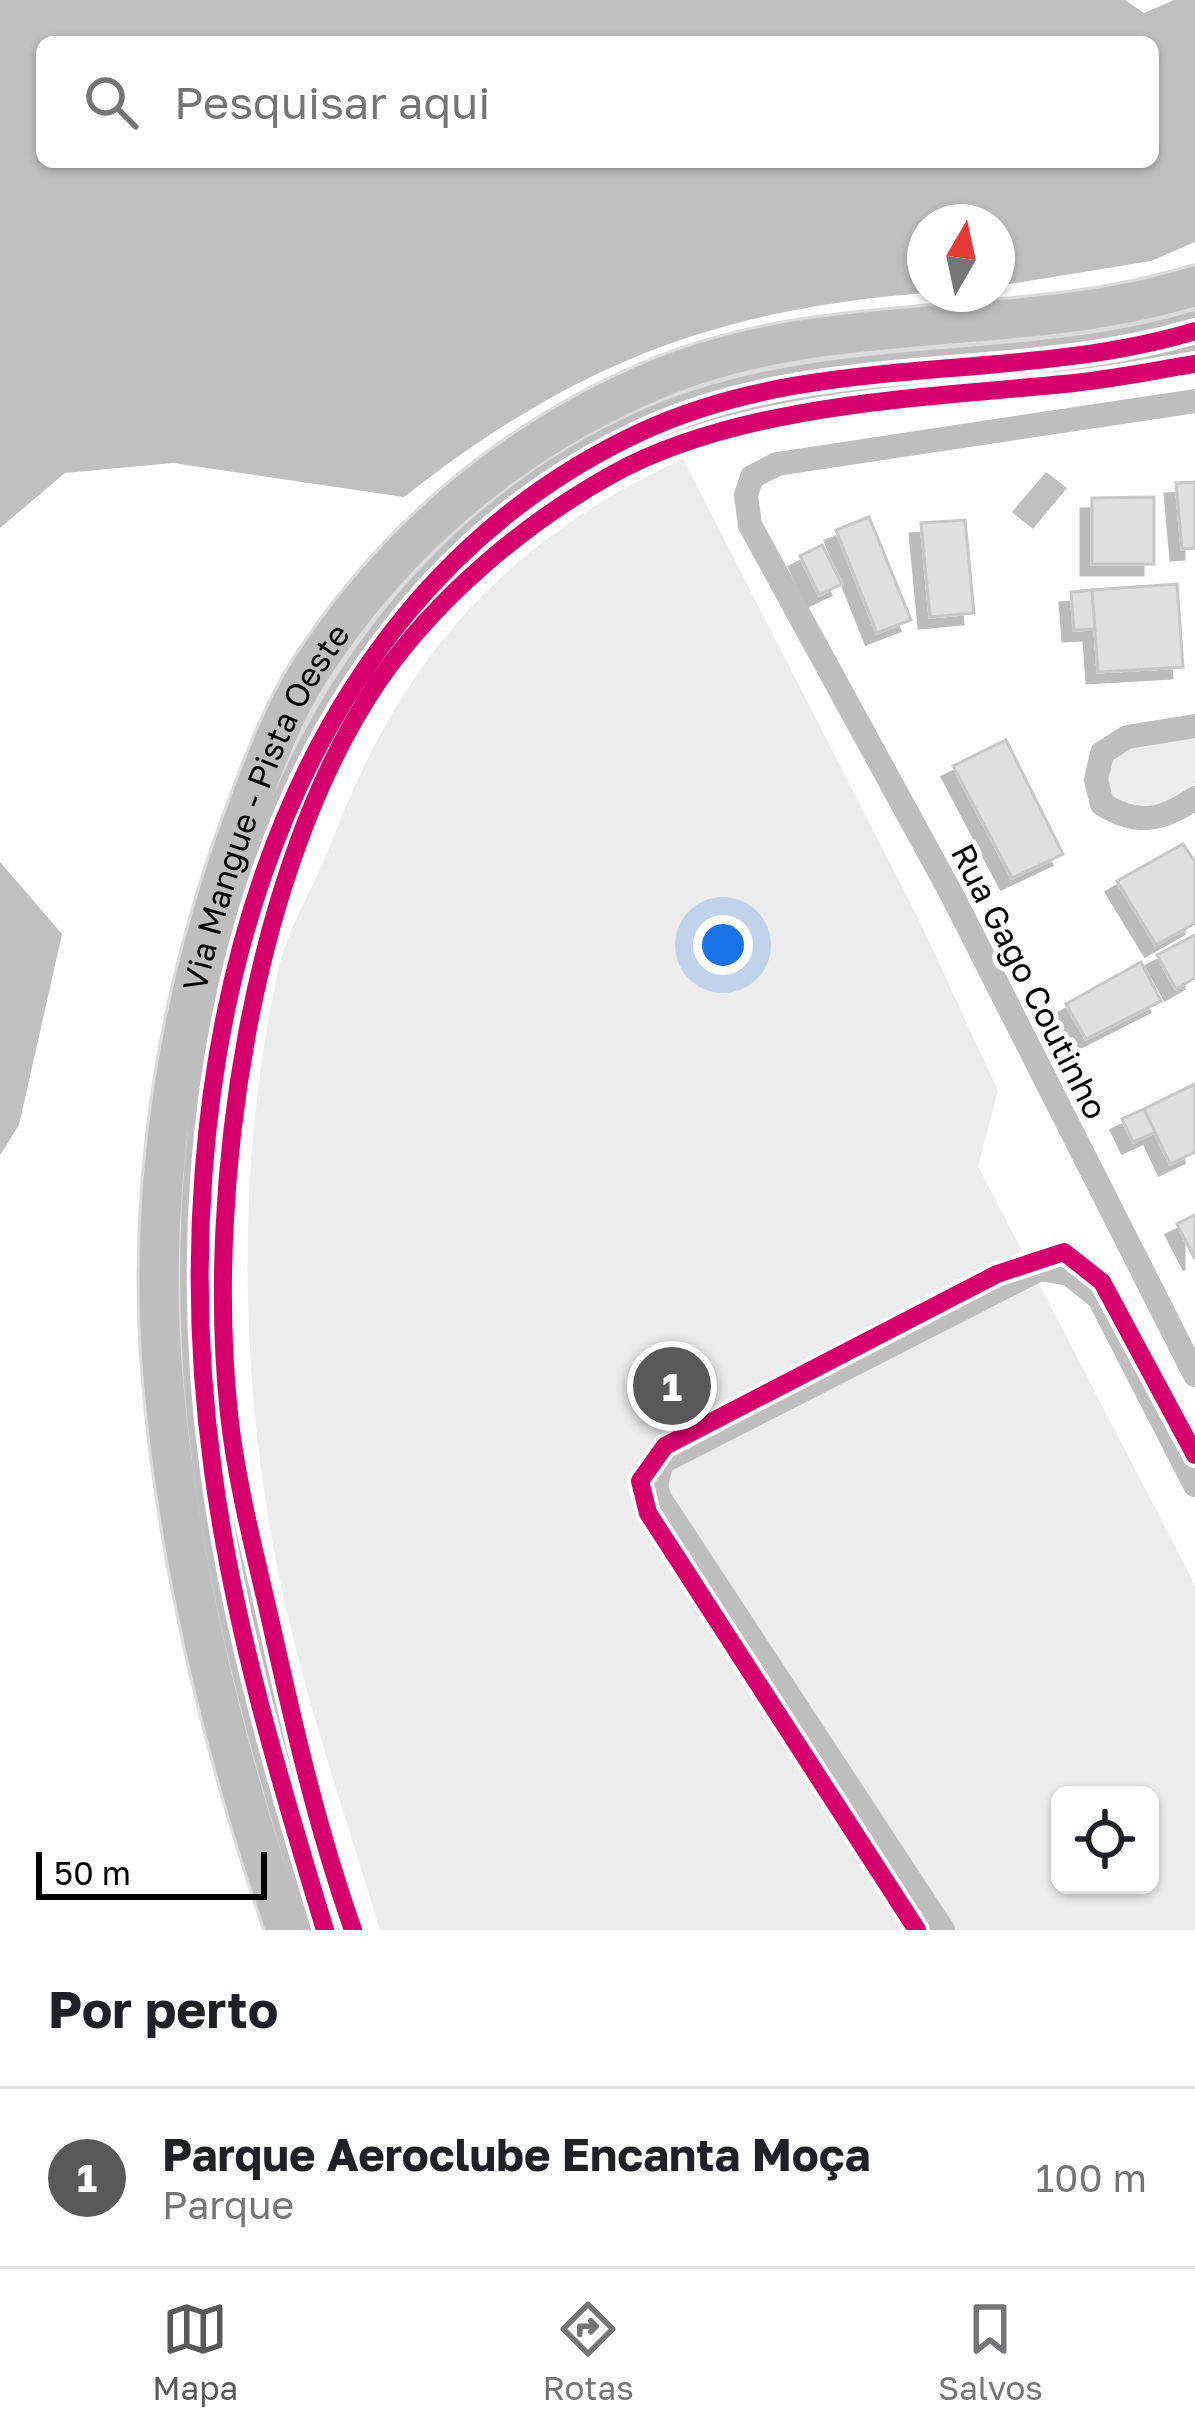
<!DOCTYPE html>
<html lang="pt">
<meta charset="utf-8">
<style>
body{margin:0;font-family:"Golos Text",sans-serif;background:#f6f6f6;color:#202124}
.controls{position:absolute;right:36px;bottom:36px;display:grid;overflow:hidden;border-radius:18px;box-shadow:0 3px 9px #0004}
.controls button{width:108px;height:108px;display:grid;place-items:center;padding:0;border:0;border-bottom:3px solid #e0e0e0;background:#fff;color:#202124;font:60px sans-serif}
.compass{position:absolute;left:907px;top:204px;width:108px;height:108px;border-radius:50%;background:#fff;box-shadow:0 3px 9px #0004;rotate:9deg}
.scale{position:absolute;left:36px;bottom:30px;width:231px;box-sizing:border-box;padding-left:12px;border:6px solid #000;border-top:0;font-size:33px;line-height:42px;white-space:nowrap;color:#000;-webkit-text-stroke:9px #fff;paint-order:stroke}
.you{position:absolute;left:723px;top:945px;width:42px;height:42px;margin:-30px;border:9px solid #fff;border-radius:50%;background:#1a73e8;box-shadow:0 0 0 18px #1a73e833}
.badge{display:grid;place-items:center;width:78px;height:78px;border-radius:50%;background:#595959;color:#fff;font-size:39px;font-weight:700}
.pin{position:absolute;translate:-50% -50%;border:6px solid #fff;box-shadow:0 3px 12px #0006}
.list{margin:0;padding:0;list-style:none}
h2{display:flex;justify-content:space-between;align-items:center;height:156px;margin:0;padding:0 48px;font-size:51px}
h2 small{font-size:39px;font-weight:400;color:#757577}
.list li{display:grid;grid-template-columns:78px 1fr auto;gap:36px;align-items:center;box-sizing:border-box;height:180px;padding:0 48px;border-top:3px solid #e0e0e0}
.list b{display:block;font-size:45px;white-space:nowrap}
.list p{margin:0;font-size:39px;white-space:nowrap;color:#757577}
.list em{font-size:39px;font-style:normal;color:#757577}
.icon{flex:none;width:66px;height:66px;fill:none;stroke:currentColor;stroke-width:2;stroke-linecap:round;stroke-linejoin:round}
.map{position:relative;flex:none;width:1195px;height:1930px;overflow:hidden}
.search{position:absolute;background:#fff;box-shadow:0 3px 9px #0004;left:36px;right:36px;top:36px;height:132px;display:flex;align-items:center;gap:30px;box-sizing:border-box;padding:0 42px;border-radius:18px;color:#757577;font-size:45px}
.sheet{height:336px;background:#fff}
nav{display:flex;justify-content:space-around;align-items:center;box-sizing:border-box;height:168px;border-top:3px solid #e0e0e0;background:#fff;font-size:33px;color:#757577}
nav a{display:grid;justify-items:center;gap:6px}
nav .on{color:#595959}
.map>svg:first-child{display:block}
</style>
<div class="map">
<svg width="1195" height="1930" viewBox="0 0 1195 1930">
<defs>
<filter id="shadow"><feDropShadow dx="-11" dy="11" stdDeviation="0" flood-color="#0004"/></filter>
</defs>
<rect width="100%" height="100%" fill="#fff"/>
<!-- green -->
<path fill="#ececec" fill-rule="evenodd" d="M683 459 920 922 998 1091 978 1166 1195 1585V1930H380C345 1814 305 1699 280 1581 239 1383 235 1165 279 967 289 924 317 883 332 841 402 658 503 542 683 459ZM1060 1795H1150V1885H1060Z
M1195 739V783L1168 805 1129 816 1104 787 1110 758 1135 743Z"/>
<!-- water -->
<path fill="#bfbfbf" fill-rule="evenodd" d="M0 0H1125L1144 13 1174 0H1195V242L1151 261 997 286V222H925V293C712 310 572 365 404 497L173 463 65 473 0 528ZM1153 42V162H42V42Z
M1046 472 1067 488 1033 529 1012 512Z
M0 862 62 934 19 1125 0 1155Z"/>
<!-- building -->
<path fill="#dfdfdf" stroke="#c7c7c7" stroke-width="3" filter="url(#shadow)" d="M1195 482V548L1182 549 1176 483Z
M1154 497V564H1092V498Z
M869 517 911 620 877 633 836 530Z
M965 520 974 613 930 617 921 523Z
M822 545 842 584 819 595 800 556Z
M1177 584 1183 667 1098 672 1092 590Z
M1092 590 1095 629 1074 630 1071 592Z
M1006 740 1063 854 1012 878 953 766Z
M1183 844 1195 862V923L1156 945 1117 881Z
M1195 935V978L1176 989 1157 955Z
M1141 962 1161 1001 1086 1039 1066 1004Z
M1195 1084V1152L1170 1164 1144 1109Z
M1144 1109 1155 1132 1133 1142 1122 1119Z
M1195 1215V1259L1177 1224Z"/>
<g fill="none" stroke-linecap="round" stroke-linejoin="round">
<defs>
<g id="primary">
<path id="s1" d="M286 1930C225 1752 179 1564 163 1376 147 1184 180 988 248 808 265 762 284 712 310 671 395 539 515 438 660 378 831 308 1021 340 1195 286"/>
<path d="M325 1930C279 1779 234 1628 213 1471 160 1086 258 609 643 431 819 350 1014 385 1195 331"/>
</g>
</defs>
<!-- primary casing -->
<use href="#primary" stroke="#dbdbdb" stroke-width="45"/>
<!-- street -->
<path stroke="#bebebe" stroke-width="24" d="M1195 401 777 464 752 477 746 495 750 525 951 893 1195 1375
M1195 726 1127 737 1102 753 1096 780 1102 804C1137 826 1162 821 1195 798
M943 1930 659 1497 656 1484 662 1462 1040 1269 1069 1274 1099 1298 1195 1485"/>
<!-- primary -->
<use href="#primary" stroke="#bebebe" stroke-width="39"/>
<defs>
<path id="cycleway" d="M325 1930C279 1779 234 1628 213 1471 160 1086 258 609 643 431 819 350 1014 385 1195 331
M353 1930C316 1825 292 1718 268 1610 253 1546 236 1479 229 1414 205 1190 251 867 380 679 437 597 525 523 611 475 738 404 922 398 1064 384 1108 380 1151 371 1195 364
M917 1930 648 1513 640 1481 665 1446 997 1274 1064 1252 1102 1282 1195 1455"/>
</defs>
<!-- cycleway casing -->
<use href="#cycleway" stroke="#fff" stroke-width="26"/>
<!-- cycleway -->
<use href="#cycleway" stroke="#d6006c" stroke-width="18"/>
</g>
<g text-anchor="middle" dominant-baseline="central" stroke-width="10" stroke-linejoin="round" paint-order="stroke">
<!-- street labels -->
<g font-size="33" fill="#000" stroke="#fff">
<text stroke="none"><textPath href="#s1" startOffset="1155">Via Mangue - Pista Oeste</textPath></text>
<text transform="translate(1030 981) rotate(63)">Rua Gago Coutinho</text>
</g>
</g>
</svg>
<div class="controls">
<button><svg class="icon" aria-label="locate" viewBox="0 0 24 24"><circle cx="12" cy="12" r="6"/><path d="M12 2v4M12 18v4M2 12h4M18 12h4"/></svg></button>
</div>
<svg class="compass" viewBox="-18 -18 36 36"><path d="M0-13l5 13h-10z" fill="#e53935"/><path d="M0 13l5-13h-10z" fill="#757577"/></svg>
<div class="scale">50 m</div>
<div class="you"></div>
<div class="pin badge" style="left:672px;top:1386px">1</div>
<div class="search"><svg class="icon" aria-label="search" viewBox="0 0 24 24"><circle cx="10" cy="10" r="6"/><path d="M15 15l6 6"/></svg>Pesquisar aqui</div>
</div>
<section class="sheet">
<h2>Por perto<small></small></h2>
<ul class="list">
<li><span class="badge">1</span><div><b>Parque Aeroclube Encanta Moça</b><p>Parque</p></div><em>100 m</em></li>
</ul>
</section>
<nav>
<a class="on"><svg class="icon" aria-label="map" viewBox="0 0 24 24"><path d="M3 6l6-2 6 2 6-2v14l-6 2-6-2-6 2zM9 4v14M15 6v14"/></svg>Mapa</a>
<a><svg class="icon" aria-label="directions" viewBox="0 0 24 24"><path d="M12 3l9 9-9 9-9-9zM9 14v-3h6M13 9l2 2-2 2"/></svg>Rotas</a>
<a><svg class="icon" aria-label="saved" viewBox="0 0 24 24"><path d="M7 4h10v16l-5-4-5 4z"/></svg>Salvos</a>
</nav>
